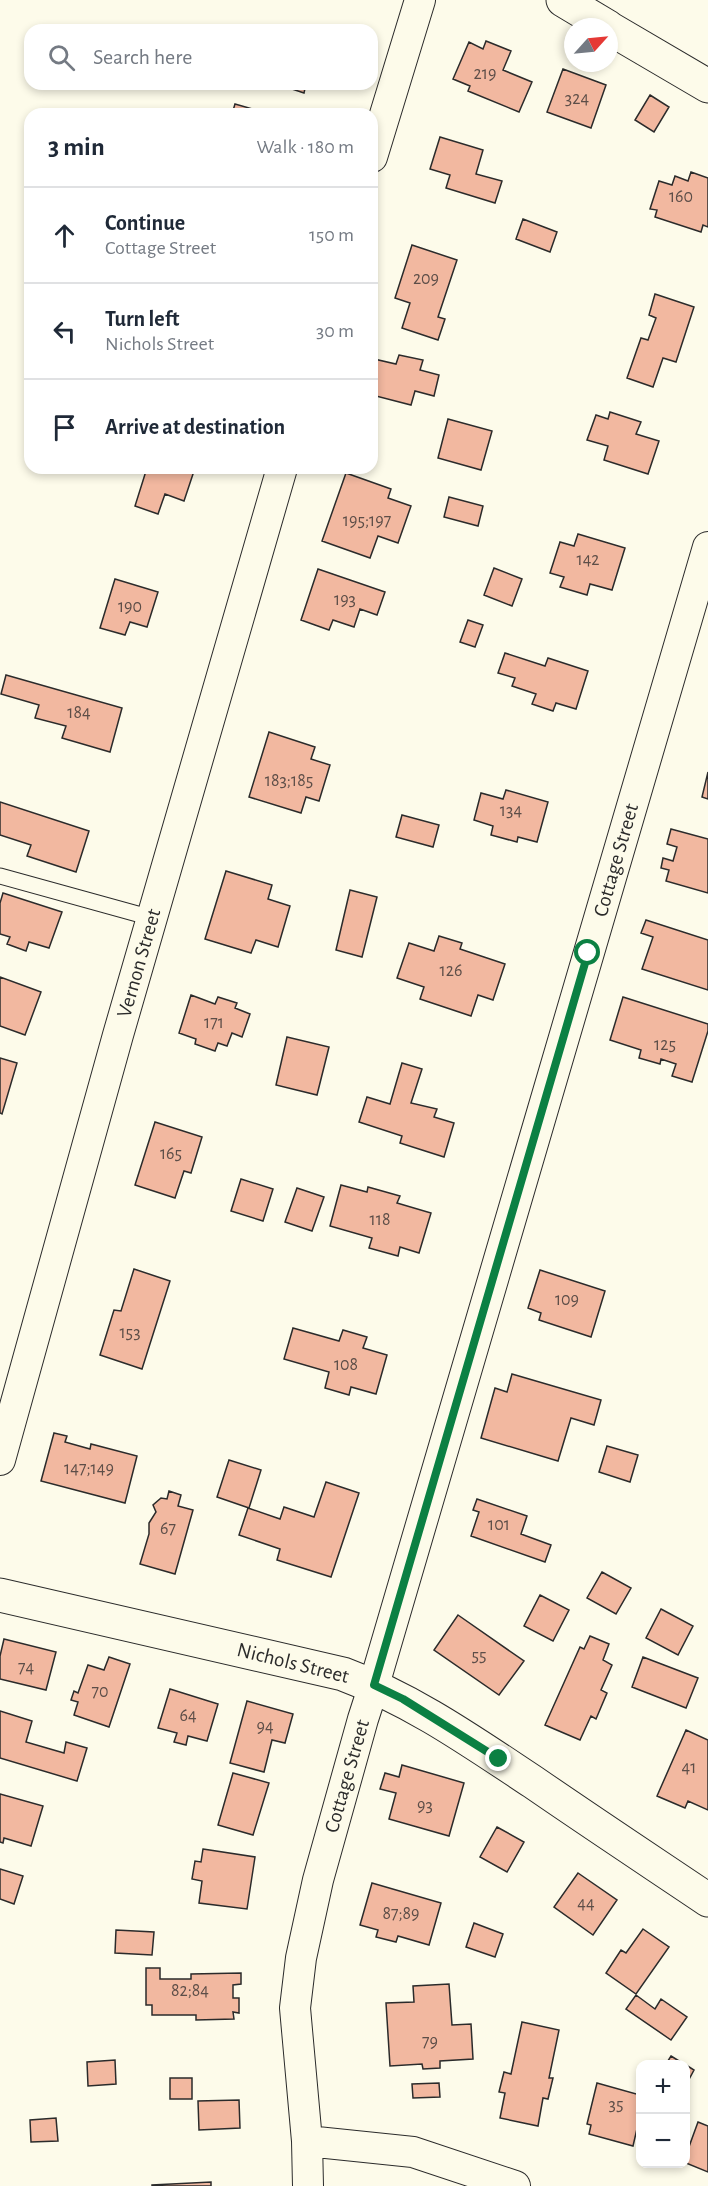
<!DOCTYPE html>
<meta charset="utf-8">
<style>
body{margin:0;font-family:"Alegreya Sans",sans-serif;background:#f6f6f7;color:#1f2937}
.controls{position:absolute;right:18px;bottom:18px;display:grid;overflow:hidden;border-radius:12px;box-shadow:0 3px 9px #0003}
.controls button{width:54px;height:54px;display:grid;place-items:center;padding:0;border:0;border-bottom:2px solid #e0e1e3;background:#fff;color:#1f2937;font:30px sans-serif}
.compass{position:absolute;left:564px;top:18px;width:54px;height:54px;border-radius:50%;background:#fff;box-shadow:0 3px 9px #0003;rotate:63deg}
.stop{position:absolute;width:18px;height:18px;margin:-14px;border:4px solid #0b8043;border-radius:50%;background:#fff}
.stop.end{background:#0b8043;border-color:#fff;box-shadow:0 2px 6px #0008}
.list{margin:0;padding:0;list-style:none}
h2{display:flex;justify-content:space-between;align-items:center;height:78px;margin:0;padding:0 24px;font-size:26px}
h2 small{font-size:20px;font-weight:400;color:#747a83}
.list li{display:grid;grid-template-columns:39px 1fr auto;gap:18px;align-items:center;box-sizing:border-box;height:96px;padding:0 24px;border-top:2px solid #e0e1e3}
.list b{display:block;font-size:22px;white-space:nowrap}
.list p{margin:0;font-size:20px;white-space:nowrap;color:#747a83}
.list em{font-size:20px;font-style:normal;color:#747a83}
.icon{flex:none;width:33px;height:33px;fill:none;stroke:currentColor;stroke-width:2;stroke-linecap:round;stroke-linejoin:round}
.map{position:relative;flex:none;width:708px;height:2186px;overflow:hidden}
.search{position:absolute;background:#fff;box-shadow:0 3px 9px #0003;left:24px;top:24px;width:354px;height:66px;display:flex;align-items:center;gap:15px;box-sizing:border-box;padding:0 21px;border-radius:18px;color:#747a83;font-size:22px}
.panel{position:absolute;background:#fff;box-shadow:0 3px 9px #0003;left:24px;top:108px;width:354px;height:366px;border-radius:18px}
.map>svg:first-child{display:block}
</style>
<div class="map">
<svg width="708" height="2186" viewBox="0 0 708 2186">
<rect width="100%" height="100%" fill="#fdfbea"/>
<!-- building -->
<path fill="#f2b8a0" stroke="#2b2b2b" stroke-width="1.5" d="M486 41 511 51 503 70 532 82 519 112 468 91 470 86 453 79 469 42 483 49Z
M563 69 606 85 591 128 547 112Z
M277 84H306L304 93Z
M650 95 669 107 654 132 635 120Z
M235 104 270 114H232Z
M440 137 483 150 476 174 502 181 495 203 446 188 450 175 430 169Z
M691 172 708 178V227L703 225 701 232 655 217 657 210 650 209 659 181 672 185 675 176 688 181Z
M523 219 557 232 550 252 516 239Z
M412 245 457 260 438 317 445 319 438 340 402 328 410 303 395 298Z
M655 294 694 307 676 362 663 358 653 387 627 378 641 338 648 340 656 318 649 315Z
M399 355 423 360 420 370 439 375 434 396 415 391 411 405 372 395 374 359 396 364Z
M610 412 641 422 636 434 659 441 648 474 604 460 608 446 587 440 596 415 608 419Z
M448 419 492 431 481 470 438 458Z
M136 468H195L184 501 165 494 158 514 135 506 146 471Z
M346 473 391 489 388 498 411 506 398 543 378 536 370 558 322 541Z
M449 497 483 506 478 526 444 517Z
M578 534 625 548 612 590 590 584 587 595 560 587 564 577 550 573 560 542 574 546Z
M494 568 522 579 512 606 484 595Z
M318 569 385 592 377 615 360 609 354 627 333 620 329 630 301 620Z
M115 579 158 592 147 627 130 622 125 635 100 628Z
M468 620 483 625 475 647 460 642Z
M505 653 545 666 548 658 588 671 576 709 556 703 553 711 532 704 536 694 512 686 515 678 498 673Z
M6 675 122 708 110 752 62 738 66 726 35 718 39 705 1 694Z
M269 732 315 747 311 759 330 765 319 801 306 797 301 813 249 797Z
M708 772V799L702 797Z
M506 790 548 802 537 842 518 837 517 842 491 835 493 826 474 820 481 793 503 799Z
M0 802 89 831 76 872 27 856 31 845 0 835Z
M402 815 439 825 433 847 396 837Z
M671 829 708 839V893L666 881 669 870 661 868 663 858 673 861 677 847 667 844Z
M226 871 272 885 268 899 290 906 278 947 256 940 251 953 205 939Z
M350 890 377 897 362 957 336 950Z
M3 893 62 912 49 948 29 942 26 951 7 944 10 937 0 934V903Z
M646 920 708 940V990L642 969 653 937 641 933Z
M439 936 462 943 460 949 505 964 493 1000 478 995 471 1016 420 999 424 987 397 978 409 943 434 951Z
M0 977 41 992 25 1035 0 1026Z
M191 995 215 1004 218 997 237 1003 235 1008 250 1014 242 1037 232 1033 227 1046 218 1043 215 1051 195 1044 196 1039 179 1033Z
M623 997 708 1024V1031L692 1082 672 1076 676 1064 661 1059 660 1064 639 1058 641 1050 610 1040Z
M287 1037 329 1047 317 1095 276 1085Z
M0 1058 17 1063 2 1114 0 1113Z
M402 1063 422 1069 411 1103 437 1109 434 1117 454 1123 444 1157 400 1143 402 1136 359 1122 367 1097 390 1104Z
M155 1122 202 1137 191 1173 184 1171 175 1198 135 1185Z
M241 1179 273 1189 263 1221 231 1211Z
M341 1185 367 1192 368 1187 400 1196 397 1203 431 1213 419 1253 400 1247 398 1256 369 1248 372 1238 330 1226Z
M297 1188 324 1197 312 1231 285 1222Z
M134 1269 170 1281 142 1369 100 1355 114 1310 121 1311Z
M540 1270 605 1291 591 1337 539 1320 541 1313 528 1308Z
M293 1328 339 1341 343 1330 367 1337 363 1348 387 1355 376 1394 351 1387 349 1395 325 1388 329 1372 284 1359Z
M512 1374 601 1400 594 1425 571 1418 558 1461 481 1438 495 1388 507 1392Z
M54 1433 67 1436 65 1442 90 1449 91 1444 137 1456 125 1503 41 1481Z
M607 1446 638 1455 630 1482 599 1472Z
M229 1460 261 1470 249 1508 217 1497Z
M326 1482 359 1493 331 1577 277 1560 280 1549 239 1535 248 1508 280 1519 284 1507 314 1517Z
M169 1491 181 1495 178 1506 193 1510 175 1574 140 1564 149 1534V1523L156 1512 153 1505 161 1498 167 1499Z
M477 1499 527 1516 521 1534 551 1545 545 1562 471 1536 479 1512 473 1510Z
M602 1572 631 1588 616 1614 587 1598Z
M540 1595 569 1610 553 1641 524 1626Z
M661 1609 693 1626 678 1655 646 1638Z
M458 1615 524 1661 499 1695 434 1650Z
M590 1636 609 1644 603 1660 612 1665 601 1690 607 1693 596 1719 591 1716 580 1740 545 1725 580 1647 584 1649Z
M4 1639 56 1652 46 1690 0 1679V1656Z
M109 1657 130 1664 109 1727 74 1715 78 1702 71 1700 74 1691 78 1693 88 1665 104 1670Z
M643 1657 698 1678 686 1708 632 1687Z
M170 1689 218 1704 207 1741 188 1736 186 1745 174 1742 177 1733 158 1728Z
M247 1701 293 1714 285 1743 272 1740 264 1772 230 1763Z
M0 1711 32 1721 26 1742 64 1753 66 1742 87 1748 77 1781 0 1758Z
M686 1730 708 1740V1810L688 1801 685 1808 657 1796Z
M402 1765 464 1783 449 1836 389 1819 396 1793 380 1789 385 1773 399 1777Z
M233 1773 269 1783 253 1835 218 1825Z
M0 1794 43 1806 31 1846 4 1838 3 1843 0 1842Z
M497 1827 524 1842 507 1872 480 1857Z
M203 1849 255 1857 247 1909 199 1903 202 1881 192 1879 195 1861 201 1862Z
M0 1869 23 1876 14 1904 0 1899Z
M578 1873 617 1900 593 1935 554 1907Z
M372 1883 441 1903 429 1945 398 1936 396 1942 376 1937 378 1930 360 1925Z
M474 1923 503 1934 495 1957 466 1947Z
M643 1929 669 1947 636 1994 606 1973 621 1950 626 1953Z
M116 1930 154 1932 152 1955 115 1953Z
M146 1968H160V1979H191V1974L241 1973V1984L233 1985V1998H239V2013L233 2012 234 2019 196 2020V2015H152V2005H146Z
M449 1984 452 2025 471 2024 473 2059 440 2061V2068L423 2069 422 2064 390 2066 386 2003 414 2002 413 1986Z
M636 1995 655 2009 661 1999 687 2017 671 2040 626 2009Z
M522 2022 559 2030 549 2078H553L548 2099 543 2098 538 2126 500 2118 505 2093 499 2092 504 2072 511 2074Z
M671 2056 684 2064H666Z
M115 2060 116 2084 88 2086 87 2062Z
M686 2065 694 2070 686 2085Z
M170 2078H192V2099H170Z
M439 2083 440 2097 413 2098 412 2084Z
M597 2083 640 2095V2116L633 2146 589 2134 591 2125 587 2124Z
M239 2100 240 2128 199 2130 198 2101Z
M56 2118 58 2141 31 2142 30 2120Z
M698 2122 708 2126V2172L686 2163V2155Z
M211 2182V2186H152V2185Z"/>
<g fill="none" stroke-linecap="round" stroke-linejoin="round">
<defs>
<path id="lane" d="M0 876 152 918"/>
<path id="street" d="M372 157 420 0
M0 1460 118 1035 282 468
M307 2141 413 2152 515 2186
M308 2186 307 2141 295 2008 301 1958 318 1880 363 1719 374 1685 708 547"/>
<path id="secondary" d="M563 0 608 27
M609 28 708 86
M0 1595 343 1674C413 1700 471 1741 533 1782 591 1822 650 1861 708 1900"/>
</defs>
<!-- lane casing -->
<use href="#lane" stroke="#2b2b2b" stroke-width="17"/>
<!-- street casing -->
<use href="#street" stroke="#2b2b2b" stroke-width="32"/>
<!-- secondary casing -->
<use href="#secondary" stroke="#2b2b2b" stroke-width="35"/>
<!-- lane -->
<use href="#lane" stroke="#fdfbea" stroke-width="15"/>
<!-- street -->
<use href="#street" stroke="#fdfbea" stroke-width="30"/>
<!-- secondary -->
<use href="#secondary" stroke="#fdfbea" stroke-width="33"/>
</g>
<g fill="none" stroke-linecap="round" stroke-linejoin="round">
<!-- route -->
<path stroke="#0b8043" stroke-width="8" d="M499 1759 403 1699 374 1685 588 953"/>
</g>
<g text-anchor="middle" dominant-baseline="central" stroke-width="4.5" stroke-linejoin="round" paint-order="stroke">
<!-- number labels -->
<g font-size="18" fill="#5d4e48">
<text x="485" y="74">219</text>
<text x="577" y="99">324</text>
<text x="681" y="197">160</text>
<text x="426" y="279">209</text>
<text x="367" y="521">195;197</text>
<text x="588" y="560">142</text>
<text x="345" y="600">193</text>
<text x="130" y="607">190</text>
<text x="79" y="713">184</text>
<text x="289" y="781">183;185</text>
<text x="511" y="811">134</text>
<text x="451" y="971">126</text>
<text x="214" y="1023">171</text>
<text x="665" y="1045">125</text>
<text x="171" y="1154">165</text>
<text x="380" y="1220">118</text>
<text x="567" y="1300">109</text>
<text x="130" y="1333">153</text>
<text x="346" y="1365">108</text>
<text x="89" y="1469">147;149</text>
<text x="499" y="1525">101</text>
<text x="168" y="1529">67</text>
<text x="479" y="1656">55</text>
<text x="26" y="1668">74</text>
<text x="100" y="1692">70</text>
<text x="188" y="1716">64</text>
<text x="265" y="1727">94</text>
<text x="689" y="1768">41</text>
<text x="425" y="1806">93</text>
<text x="586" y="1904">44</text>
<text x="401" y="1914">87;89</text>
<text x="190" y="1991">82;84</text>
<text x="430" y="2042">79</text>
<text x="616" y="2105">35</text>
</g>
<!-- street labels -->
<g font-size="21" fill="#2b2b2b" stroke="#fdfbea">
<text transform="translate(616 860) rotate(-74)">Cottage Street</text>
<text transform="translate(139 963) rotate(-74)">Vernon Street</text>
<text transform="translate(293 1663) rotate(14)">Nichols Street</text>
<text transform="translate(347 1776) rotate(-74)">Cottage Street</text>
</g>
</g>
</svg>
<div class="controls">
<button>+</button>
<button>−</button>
</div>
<svg class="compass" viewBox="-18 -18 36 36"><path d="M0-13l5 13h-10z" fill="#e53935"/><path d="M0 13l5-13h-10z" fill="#747a83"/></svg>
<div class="stop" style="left:588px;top:953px"></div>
<div class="stop end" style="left:499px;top:1759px"></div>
<div class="search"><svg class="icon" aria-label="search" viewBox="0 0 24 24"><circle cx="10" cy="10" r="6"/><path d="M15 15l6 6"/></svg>Search here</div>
<section class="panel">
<h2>3 min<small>Walk · 180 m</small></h2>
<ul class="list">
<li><svg class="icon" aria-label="ahead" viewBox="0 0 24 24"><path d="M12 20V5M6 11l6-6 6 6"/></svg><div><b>Continue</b><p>Cottage Street</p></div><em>150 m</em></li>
<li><svg class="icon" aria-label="left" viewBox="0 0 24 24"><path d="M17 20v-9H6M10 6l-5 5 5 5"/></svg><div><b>Turn left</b><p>Nichols Street</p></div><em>30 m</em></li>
<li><svg class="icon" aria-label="arrive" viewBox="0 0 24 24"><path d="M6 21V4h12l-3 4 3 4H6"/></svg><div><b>Arrive at destination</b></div></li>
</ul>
</section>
</div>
